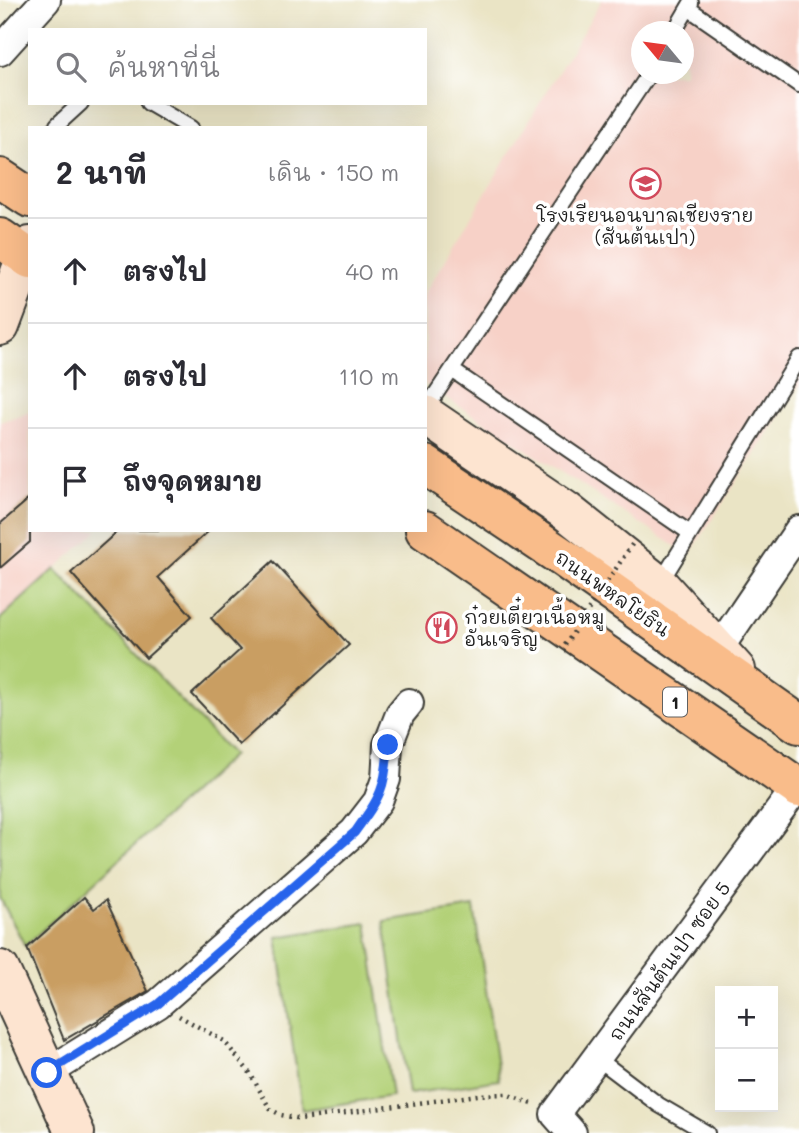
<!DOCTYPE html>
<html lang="th">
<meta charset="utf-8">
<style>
body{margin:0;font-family:Mali,"Playpen Sans Thai",sans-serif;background:#f7f7f7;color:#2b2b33}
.controls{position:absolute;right:21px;bottom:21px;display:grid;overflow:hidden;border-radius:0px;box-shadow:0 7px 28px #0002}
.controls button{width:63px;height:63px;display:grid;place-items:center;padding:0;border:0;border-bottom:2px solid #e1e1e2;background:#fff;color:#2b2b33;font:35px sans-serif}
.compass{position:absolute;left:631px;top:21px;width:63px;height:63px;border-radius:50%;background:#fff;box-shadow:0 7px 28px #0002;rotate:299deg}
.stop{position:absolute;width:21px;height:21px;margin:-16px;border:5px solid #2563eb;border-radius:50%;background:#fff}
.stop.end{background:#2563eb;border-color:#fff;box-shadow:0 2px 7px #0008}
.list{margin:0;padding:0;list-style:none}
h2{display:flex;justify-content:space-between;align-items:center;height:91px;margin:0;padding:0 28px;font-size:30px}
h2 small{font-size:23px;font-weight:400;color:#7c7c81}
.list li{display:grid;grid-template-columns:46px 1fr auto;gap:21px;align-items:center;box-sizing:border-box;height:105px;padding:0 28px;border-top:2px solid #e1e1e2}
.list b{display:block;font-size:26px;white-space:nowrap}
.list em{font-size:23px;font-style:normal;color:#7c7c81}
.icon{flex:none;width:38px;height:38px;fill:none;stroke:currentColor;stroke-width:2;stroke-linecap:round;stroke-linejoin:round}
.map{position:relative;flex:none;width:799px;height:1133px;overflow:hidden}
.search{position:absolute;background:#fff;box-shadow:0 7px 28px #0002;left:28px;top:28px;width:399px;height:77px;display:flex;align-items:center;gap:18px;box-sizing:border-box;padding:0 24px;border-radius:0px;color:#7c7c81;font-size:26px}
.panel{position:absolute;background:#fff;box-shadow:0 7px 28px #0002;left:28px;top:126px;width:399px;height:406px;border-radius:0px}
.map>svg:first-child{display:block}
</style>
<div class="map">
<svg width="799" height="1133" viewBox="0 0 799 1133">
<rect width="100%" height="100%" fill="#fff"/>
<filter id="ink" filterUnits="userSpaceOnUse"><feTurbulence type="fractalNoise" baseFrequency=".0143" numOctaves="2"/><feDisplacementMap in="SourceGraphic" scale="14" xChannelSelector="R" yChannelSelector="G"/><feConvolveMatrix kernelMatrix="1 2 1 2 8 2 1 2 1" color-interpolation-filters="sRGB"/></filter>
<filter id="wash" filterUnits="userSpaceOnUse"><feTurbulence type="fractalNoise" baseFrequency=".00686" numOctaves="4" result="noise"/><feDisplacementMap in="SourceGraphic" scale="28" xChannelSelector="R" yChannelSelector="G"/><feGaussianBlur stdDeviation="1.57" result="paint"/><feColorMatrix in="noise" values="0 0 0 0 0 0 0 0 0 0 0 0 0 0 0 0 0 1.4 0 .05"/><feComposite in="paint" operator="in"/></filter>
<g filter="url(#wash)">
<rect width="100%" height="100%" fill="#eae4c5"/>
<!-- built -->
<path fill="#f7d1c7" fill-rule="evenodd" d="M602 0H799V385L689 555 425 384V293ZM642 32H684V74H642Z
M30 412V530H98L0 619V422Z"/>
<!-- green -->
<path fill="#b3d178" stroke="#68764a" stroke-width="2" d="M55 569 233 755 25 946 0 898V619Z
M474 907 499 1080 409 1094 384 921Z
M367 923 392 1096 302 1110 277 937Z"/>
<g id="blocks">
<!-- building -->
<path fill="#c99e62" d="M30 498V542L0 568V524Z
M119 530H210L158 577 192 616 146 658 71 573Z
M273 561 349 645 239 745 192 694 240 650 211 618Z
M84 897 94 909 106 900 148 991 64 1040 27 948Z"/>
</g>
</g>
<g filter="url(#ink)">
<use href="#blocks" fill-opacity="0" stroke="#3b3a35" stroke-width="2"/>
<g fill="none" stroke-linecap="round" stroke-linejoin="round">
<defs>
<path id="service" d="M688 8 799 85
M674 32 691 3
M148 103 191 128
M57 125 81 103
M452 370 690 533
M425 410 649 74
M660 583 799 358
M597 1058 659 1105 707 1133"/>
<path id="minor" d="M0 51 46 0
M717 651 799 530
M47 1073 158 1004 354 832 378 801 386 779 388 745 400 714 409 703
M572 1133 555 1114 797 787"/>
<path id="secondary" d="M0 326 30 246
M425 415 566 511 659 585 736 670
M0 970 75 1133"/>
<path id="primary" d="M0 178 30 198
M0 238 30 259
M425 465 565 559 799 724
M425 530 799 788"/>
</defs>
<!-- service casing -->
<use href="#service" stroke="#3b3a35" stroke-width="18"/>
<!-- minor casing -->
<use href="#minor" stroke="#3b3a35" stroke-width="32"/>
<!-- secondary casing -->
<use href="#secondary" stroke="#3b3a35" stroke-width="42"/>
<!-- primary casing -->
<use href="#primary" stroke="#3b3a35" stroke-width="42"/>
<!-- path -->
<path stroke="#3b3a35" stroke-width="4.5" stroke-dasharray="2 5" stroke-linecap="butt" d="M179 1016 224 1041 250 1073 270 1109 281 1115 301 1119 478 1095 506 1094 535 1105"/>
<!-- service -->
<use href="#service" stroke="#fff" stroke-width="14"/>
<!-- minor -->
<use href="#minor" stroke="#fff" stroke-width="28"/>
<!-- secondary -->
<use href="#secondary" stroke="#fde4d0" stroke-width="38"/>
<!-- primary -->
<use href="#primary" stroke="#f9bc8a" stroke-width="38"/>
<!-- path-bridge -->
<path stroke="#3b3a35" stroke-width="4.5" stroke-dasharray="2 5" stroke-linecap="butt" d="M565 645 633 543"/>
</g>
</g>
<g fill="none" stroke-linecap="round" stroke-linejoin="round" filter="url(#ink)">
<!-- route -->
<path stroke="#2563eb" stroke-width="9" d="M47 1073 158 1004 355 832C380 797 386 789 388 745"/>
</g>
<!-- icons -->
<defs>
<symbol id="school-ring" viewBox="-11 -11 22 22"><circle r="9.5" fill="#fff" stroke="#d1495b" stroke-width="1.5"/><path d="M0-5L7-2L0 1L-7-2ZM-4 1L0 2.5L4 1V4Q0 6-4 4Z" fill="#d1495b"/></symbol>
<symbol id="restaurant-ring" viewBox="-11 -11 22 22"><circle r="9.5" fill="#fff" stroke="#d1495b" stroke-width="1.5"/><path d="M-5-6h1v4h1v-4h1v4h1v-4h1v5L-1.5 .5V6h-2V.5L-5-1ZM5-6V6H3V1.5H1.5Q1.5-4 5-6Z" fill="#d1495b"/></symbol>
</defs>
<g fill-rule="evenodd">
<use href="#school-ring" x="628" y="166" width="35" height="35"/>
<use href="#restaurant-ring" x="424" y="610" width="35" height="35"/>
</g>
<g text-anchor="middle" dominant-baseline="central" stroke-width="7" stroke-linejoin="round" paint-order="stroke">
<!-- shield labels -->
<rect fill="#fff" stroke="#606060" stroke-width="2" x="663" y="687.5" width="24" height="29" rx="5"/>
<g font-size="18" font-weight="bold" fill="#1c1c1c">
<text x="675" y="702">1</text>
</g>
<!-- poi labels -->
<g font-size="19" fill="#1c1c1c" stroke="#fff">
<text x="645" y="214">โรงเรียนอนุบาลเชียงราย<tspan x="645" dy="22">(สันต้นเปา)</tspan></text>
<text x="464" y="616" text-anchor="start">ก๋วยเตี๋ยวเนื้อหมู<tspan x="464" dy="22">อันเจริญ</tspan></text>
</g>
<!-- street labels -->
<g font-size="19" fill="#1c1c1c" stroke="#fff">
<text transform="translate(613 593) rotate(35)">ถนนพหลโยธิน</text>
<text transform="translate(669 961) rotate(-54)">ถนนสันต้นเปา ซอย 5</text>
</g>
</g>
</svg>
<div class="controls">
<button>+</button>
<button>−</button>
</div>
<svg class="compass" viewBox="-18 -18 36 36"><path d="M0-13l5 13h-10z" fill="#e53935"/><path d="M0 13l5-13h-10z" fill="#7c7c81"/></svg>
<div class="stop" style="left:47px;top:1073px"></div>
<div class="stop end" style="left:388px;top:745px"></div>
<div class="search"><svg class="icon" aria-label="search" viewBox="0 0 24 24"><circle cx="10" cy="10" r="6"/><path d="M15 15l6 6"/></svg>ค้นหาที่นี่</div>
<section class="panel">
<h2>2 นาที<small>เดิน · 150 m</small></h2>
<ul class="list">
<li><svg class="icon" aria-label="ahead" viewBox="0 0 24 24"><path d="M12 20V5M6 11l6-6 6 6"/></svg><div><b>ตรงไป</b></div><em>40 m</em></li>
<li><svg class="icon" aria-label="ahead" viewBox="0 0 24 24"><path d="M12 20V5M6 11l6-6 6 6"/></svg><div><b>ตรงไป</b></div><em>110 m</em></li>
<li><svg class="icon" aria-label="arrive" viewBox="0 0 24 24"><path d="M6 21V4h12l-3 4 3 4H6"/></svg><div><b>ถึงจุดหมาย</b></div></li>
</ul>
</section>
</div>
